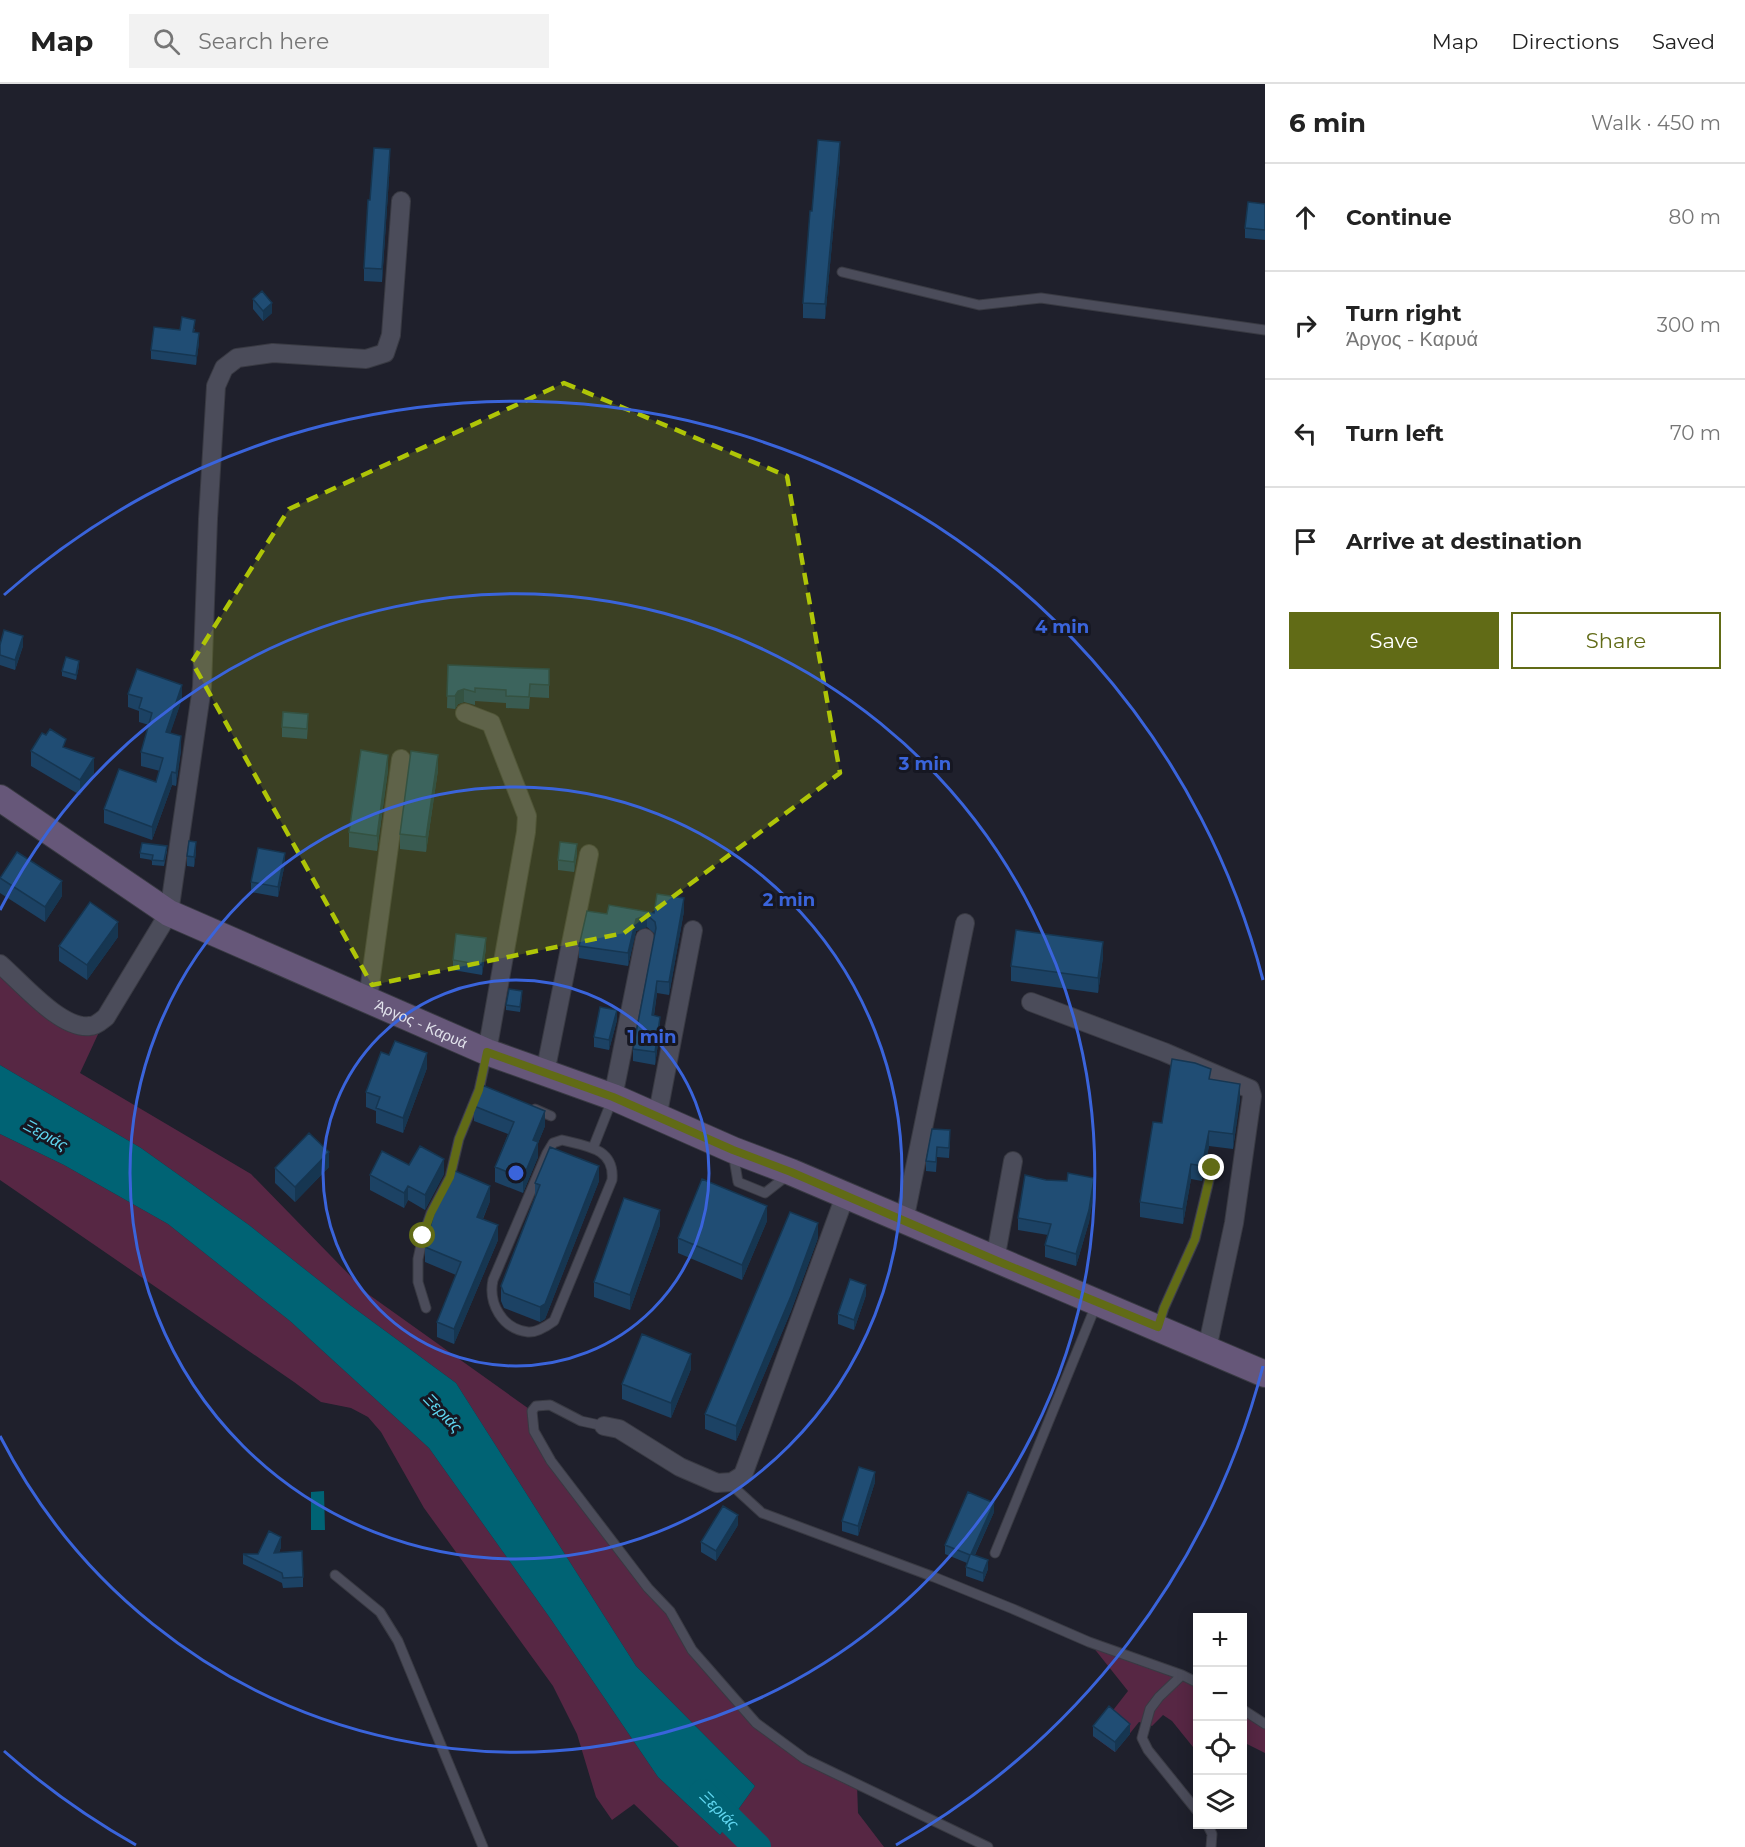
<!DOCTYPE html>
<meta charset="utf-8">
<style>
body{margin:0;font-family:Montserrat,sans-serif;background:#f2f2f2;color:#222}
.controls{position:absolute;right:18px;bottom:18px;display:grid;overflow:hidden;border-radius:0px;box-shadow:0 3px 15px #0003}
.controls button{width:54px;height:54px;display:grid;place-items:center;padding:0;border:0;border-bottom:2px solid #e0e0e0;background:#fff;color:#222;font:30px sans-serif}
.stop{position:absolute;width:18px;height:18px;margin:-14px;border:4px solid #616b16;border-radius:50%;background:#fff}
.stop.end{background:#616b16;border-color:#fff;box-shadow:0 2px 6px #0008}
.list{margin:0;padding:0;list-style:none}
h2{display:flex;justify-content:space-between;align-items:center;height:78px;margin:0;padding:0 24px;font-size:26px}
h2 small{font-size:20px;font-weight:400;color:#767676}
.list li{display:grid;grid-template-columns:39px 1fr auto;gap:18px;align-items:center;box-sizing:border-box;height:108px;padding:0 24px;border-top:2px solid #e0e0e0}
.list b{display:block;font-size:22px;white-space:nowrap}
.list p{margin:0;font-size:20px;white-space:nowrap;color:#767676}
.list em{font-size:20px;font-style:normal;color:#767676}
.actions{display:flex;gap:12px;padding:18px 24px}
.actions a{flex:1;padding:14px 0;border:2px solid #616b16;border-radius:0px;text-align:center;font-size:21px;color:#616b16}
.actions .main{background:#616b16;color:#fff}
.icon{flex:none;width:33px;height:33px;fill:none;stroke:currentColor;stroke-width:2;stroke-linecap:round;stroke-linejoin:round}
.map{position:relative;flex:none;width:1265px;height:1763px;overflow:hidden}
header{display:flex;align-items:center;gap:36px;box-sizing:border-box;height:84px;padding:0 30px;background:#fff;border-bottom:2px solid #e0e0e0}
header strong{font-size:28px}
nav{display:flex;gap:33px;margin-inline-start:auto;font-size:21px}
.search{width:420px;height:54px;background:#f2f2f2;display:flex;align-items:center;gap:15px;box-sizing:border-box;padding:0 21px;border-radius:0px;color:#767676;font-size:22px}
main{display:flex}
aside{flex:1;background:#fff}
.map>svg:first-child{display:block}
</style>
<header>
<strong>Map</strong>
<div class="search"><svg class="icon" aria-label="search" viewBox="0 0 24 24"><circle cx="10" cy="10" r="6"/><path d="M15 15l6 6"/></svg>Search here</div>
<nav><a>Map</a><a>Directions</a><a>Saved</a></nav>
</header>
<main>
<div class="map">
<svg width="1265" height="1763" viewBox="0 0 1265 1763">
<rect width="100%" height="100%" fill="#1f202c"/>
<!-- green -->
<path fill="#572744" d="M0 880 60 933H106L80 989 251 1090 368 1210 532 1327 534 1347 692 1566 756 1639 790 1666 857 1700 858 1729 884 1763H679L634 1720 612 1736 596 1713 577 1650 553 1602 424 1424 381 1348 368 1333 351 1324 321 1318 294 1298 0 1096V1050L64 1081 168 1140 290 1237 429 1364 550 1534 658 1693 720 1751 755 1702 636 1582 456 1299 350 1221 249 1141 141 1064 0 981Z
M1089 1558 1197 1599V1668L1172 1637 1163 1631 1152 1642 1139 1638 1115 1668 1093 1652 1128 1607Z
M1242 1625 1265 1640V1669L1243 1658Z"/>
<!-- water -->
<path fill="#006374" d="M0 981 141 1064 249 1141 350 1221 456 1299 636 1582 755 1702 720 1751 658 1693 550 1534 429 1364 290 1237 168 1140 64 1081 0 1050Z
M324 1407 325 1446H311V1408Z"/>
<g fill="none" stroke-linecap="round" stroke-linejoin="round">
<!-- river -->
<path stroke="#006374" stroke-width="28" id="s1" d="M703 1709 757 1763"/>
<defs>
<path id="lane" d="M842 188 979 221 1041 214 1265 246
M535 1025 551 1032
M562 1056C586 1062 615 1064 612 1096L554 1237C547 1242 536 1249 528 1248 502 1245 488 1219 493 1196L547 1069 553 1059Z
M593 1064 612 1016
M733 1069 738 1098 765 1109 788 1091
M426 1224 418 1198V1175L423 1152 431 1129 450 1093 459 1055 479 1006 487 970
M1158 1243 1164 1224 1195 1155 1212 1084
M604 1342 581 1337 550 1321 536 1322 532 1327 534 1347 551 1377 648 1504 670 1527 692 1566 756 1639 805 1675 988 1763
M732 1398 738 1407 762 1429 934 1493 1013 1525 1089 1558 1182 1591 1198 1599
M995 1469 1096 1221
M335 1491 380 1528 398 1557 483 1763
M1182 1591 1159 1613 1150 1625 1142 1654 1148 1666 1198 1728
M1242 1625 1265 1640
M1207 1740 1212 1750 1211 1763"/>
<path id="street" d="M465 629 491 639 527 732 526 748 487 968
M0 880C21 898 61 946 90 942 96 942 102 936 106 933L169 829 202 603 208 435 216 302 224 284 237 274 273 269 366 275 385 269 391 251 401 117
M368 915 401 675
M1031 918 1164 968 1250 1005 1252 1012 1234 1139 1207 1265
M545 989 589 770
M613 1013 645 854
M657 1034 693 846
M904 1137 965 839
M995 1176 1013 1077
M604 1342 619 1345 680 1383 717 1399 732 1398 743 1391 845 1112"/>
<g id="secondary">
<path id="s2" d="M0 714 169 829 487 968 613 1013 733 1066 791 1088 1265 1290"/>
</g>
</defs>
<!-- lane casing -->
<use href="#lane" stroke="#393a43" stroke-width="11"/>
<!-- street casing -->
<use href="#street" stroke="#393a43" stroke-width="20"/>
<!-- secondary casing -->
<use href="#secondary" stroke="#393a43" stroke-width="28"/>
<!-- lane -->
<use href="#lane" stroke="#4b4c5a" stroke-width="9"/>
<!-- street -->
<use href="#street" stroke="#4b4c5a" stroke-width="18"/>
<!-- secondary -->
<use href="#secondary" stroke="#665779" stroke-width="26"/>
</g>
<!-- wall -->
<path fill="#1c4264" d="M840 73 825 235 803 234V219L812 127Z
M390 79 382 198 364 197V184Z
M1265 120V156L1245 154V144Z
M253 215 272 229 263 237 253 225Z
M195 245 194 248 199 258 196 281 151 275V266L180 246Z
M0 561 23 562 15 586 0 581Z
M448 581 549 585V614L530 613 529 625 506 624V619L475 617V621L464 618 458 620 455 625 447 624Z
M79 582 76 596 62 592V587Z
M128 610 182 615 170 649 181 666 176 702 172 701 152 756 104 739V725L156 698 160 687 141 682V668L149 641 139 638V627L128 623Z
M308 640 307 655 282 653V643Z
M66 664 94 689 80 711 31 682V667Z
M388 686 377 767 349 763V748Z
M438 686 426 768 400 765V750Z
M167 767 164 782 152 781V776L140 774V769Z
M196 768 194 783 187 782V772Z
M577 770 574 788 558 786V776Z
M285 779 278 813 251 808V798Z
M0 794 62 812 45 838 0 809Z
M684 827 669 911 657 909 654 932 660 945 655 981 633 977V965L655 850 647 843 636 847 628 882 579 874V862L607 830 654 829Z
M118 853 87 896 59 877V862Z
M486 864 482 891 453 886V876Z
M1103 873 1098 909 1011 897V882Z
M522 912 520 928 506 926V921Z
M617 936 609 966 594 963V953Z
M389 971 427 984 403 1049 376 1039V1027L366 1023V1008Z
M1211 995 1240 1015 1233 1065 1209 1062 1202 1097 1191 1095 1183 1140 1140 1133V1118L1162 1039Z
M474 1022 545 1042 538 1059V1073L523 1109 495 1098V1083L508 1050 474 1037Z
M932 1045 950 1057 949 1074 937 1073 936 1088 926 1087V1077Z
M409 1081 444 1090 425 1126 408 1116 404 1124 370 1106V1091Z
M329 1083 295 1118 275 1099V1084Z
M599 1097 545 1235 540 1238 504 1224 501 1217V1202L535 1113V1099Z
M1094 1106 1089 1138 1076 1182 1045 1173V1161L1048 1151 1018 1146V1134Z
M490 1117 483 1135 498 1156 454 1260 437 1253V1238L456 1191 425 1178V1161Z
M767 1137 742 1196 678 1169V1154Z
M660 1141 630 1226 594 1213V1198Z
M818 1154 791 1227 736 1357 705 1345V1330Z
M866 1211 854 1246 838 1240V1230Z
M691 1285 671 1334 622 1315V1300Z
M875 1398 858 1452 842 1447V1437Z
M994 1428 975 1471 988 1485 983 1498 966 1492V1483L967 1479 945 1470V1461Z
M738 1441 716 1477 701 1468V1458Z
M281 1463 279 1469 303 1493V1503L283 1504 282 1499 243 1480V1470H258Z
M1093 1642 1130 1650 1115 1668 1093 1652Z"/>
<!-- shaded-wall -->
<path fill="#163651" d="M840 58V73L825 235V220Z
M390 65V79L382 198V185Z
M272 219V229L263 237V227Z
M199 249V258L196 281V272Z
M23 552V562L15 586V576Z
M79 577V582L76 596V591Z
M182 601V615L166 662V648Z
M464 605V618L458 620 455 625V612L458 607Z
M181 652V666L176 702V689Z
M388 671V686L377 767V752Z
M438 671V686L426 768V753Z
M94 674V689L80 711V696Z
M172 688V701L152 756V743Z
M196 758V768L194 783V773Z
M577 760V770L574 788V778Z
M285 769V779L278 813V803Z
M62 797V812L45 838V823Z
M684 814V827L669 911V898Z
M647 831V843L636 847 628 882V869L636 835Z
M118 838V853L87 896V881Z
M486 854V864L482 891V881Z
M1103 858V873L1098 909V894Z
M657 897V909L652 944V931Z
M617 926V936L609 966V956Z
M660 933V945L655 981V968Z
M427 969V984L403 1049V1034Z
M1240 1000V1015L1233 1065V1050Z
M545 1027V1042L538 1059V1073L523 1109V1094L533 1056Z
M1209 1047V1062L1202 1097V1082Z
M329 1068V1083L295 1118V1103Z
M444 1075V1090L425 1126V1111Z
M1191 1080V1095L1183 1140V1125Z
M599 1082V1097L545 1235 540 1238V1223Z
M1094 1094V1106L1089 1138 1076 1182V1170Z
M408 1102V1116L404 1124V1109Z
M490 1102V1117L477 1148V1133Z
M767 1122V1137L742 1196V1181Z
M660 1126V1141L630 1226V1211Z
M818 1139V1154L791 1227 736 1357V1342Z
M498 1141V1156L454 1260V1245Z
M866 1201V1211L854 1246V1236Z
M691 1270V1285L671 1334V1319Z
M875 1388V1398L858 1452V1442Z
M994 1419V1428L971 1479V1470Z
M738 1431V1441L716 1477V1467Z
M281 1453V1463L274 1479V1469Z
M988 1476V1485L983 1498V1489Z
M1130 1640V1650L1115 1668V1658Z"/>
<!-- building -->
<path fill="#204d74" stroke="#163651" stroke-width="1.5" d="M818 56 840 58 825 220 803 219 810 127H812Z
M374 64 390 65 382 185 364 184 368 116H370Z
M1248 118 1265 120V146L1245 144Z
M262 207 272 219 263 227 253 215Z
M182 233 195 236 193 248 199 249 196 272 151 266 154 243 180 246Z
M4 546 23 552 15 576 0 571V561Z
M66 573 79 577 76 591 62 587Z
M448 581 549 585V601L530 600 529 613 506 612V606L475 604V608L464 605 458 607 455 612H447Z
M137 585 182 601 166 648 181 652 176 689 172 688 152 743 104 725 119 685 156 698 163 674 141 668 152 629 139 624 142 614 128 610Z
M283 628 308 630 307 645 282 643Z
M50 645 66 655 63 663 94 674 80 696 31 667 42 649 46 651Z
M361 666 388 671 377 752 349 748Z
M411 667 438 671 426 753 400 750Z
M189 757 196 758 194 773 187 772Z
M560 758 577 760 574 778 558 776Z
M142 759 167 762 164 777 152 776 153 771 140 769Z
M258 764 285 769 278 803 251 798Z
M17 768 62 797 45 823 0 794Z
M657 810 684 814 669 898 657 897 652 931 660 933 655 968 633 965 656 844 655 838 647 831 636 835 628 869 579 862 587 827 607 830 609 821 654 829Z
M90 818 118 838 87 881 59 862Z
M1016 846 1103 858 1098 894 1011 882Z
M456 850 486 854 482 881 453 876Z
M509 905 522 907 520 923 506 921Z
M600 923 617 926 609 956 594 953Z
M395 957 427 969 403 1034 376 1024 380 1013 366 1008 381 968 389 971Z
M1172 975 1195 979 1211 985 1209 995 1240 1000 1233 1050 1209 1047 1202 1082 1191 1080 1183 1125 1140 1118 1153 1038 1162 1039Z
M482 1001 545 1027 533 1056 538 1058 523 1094 495 1083 514 1038 474 1022Z
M932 1045 950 1046 949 1064 937 1063 936 1078 926 1077Z
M309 1049 329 1068 295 1103 275 1084Z
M420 1062 444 1075 425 1111 408 1102 404 1109 370 1091 382 1067 409 1081Z
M550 1063 599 1082 545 1220 540 1223 504 1209 501 1202 540 1101 535 1099Z
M453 1086 490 1102 477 1133 498 1141 454 1245 437 1238 461 1178 425 1163 437 1117Z
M1068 1089 1094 1094 1089 1126 1076 1170 1045 1161 1051 1140 1018 1134 1025 1091 1046 1096 1067 1097Z
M702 1095 767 1122 742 1181 678 1154Z
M624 1114 660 1126 630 1211 594 1198Z
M790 1128 818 1139 791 1212 736 1342 705 1330Z
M850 1195 866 1201 854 1236 838 1230Z
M642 1250 691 1270 671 1319 622 1300Z
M859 1383 875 1388 858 1442 842 1437Z
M968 1408 994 1419 971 1470 988 1476 983 1489 966 1483 970 1471 945 1461Z
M723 1422 738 1431 716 1467 701 1458Z
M269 1447 281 1453 274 1469 302 1467 303 1493 283 1494 282 1489 243 1470H258Z
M1109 1622 1130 1640 1115 1658 1093 1642Z"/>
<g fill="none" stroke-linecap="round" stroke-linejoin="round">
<!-- route -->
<path stroke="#616b16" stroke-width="8" d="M423 1152 431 1129 450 1093 459 1055 479 1006 487 968 613 1013 733 1066 791 1088 995 1176 1158 1243 1164 1224 1195 1155 1212 1084"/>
</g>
<!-- marked area -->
<path fill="#afc507" fill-opacity="0.2" stroke="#afc507" stroke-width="4.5" stroke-dasharray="12 8" stroke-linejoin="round" d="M564 299 787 392 840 689 624 849 372 901 192 578 289 425Z"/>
<!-- distance rings -->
<g fill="none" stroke="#3a64db" stroke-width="3">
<circle cx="516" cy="1089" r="193"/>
<circle cx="516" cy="1089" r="386"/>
<path d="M0 826A579 579 0 1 1 0 1352"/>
<path d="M1263 1282A772 772 0 0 1 896 1761M136 1761A772 772 0 0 1 4 1667M4 511A772 772 0 0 1 1263 896"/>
</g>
<g text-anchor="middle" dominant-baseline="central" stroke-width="6" stroke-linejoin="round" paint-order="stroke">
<!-- street labels -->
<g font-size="15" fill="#e1e2eb" stroke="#161722">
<text stroke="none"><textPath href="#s2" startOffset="480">Άργος - Καρυά</textPath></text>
</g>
<!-- water labels -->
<g font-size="16" font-style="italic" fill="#5fd5ef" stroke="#161722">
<text transform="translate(46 1051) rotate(29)">Ξεριάς</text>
<text transform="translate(443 1329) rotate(46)">Ξεριάς</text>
<text stroke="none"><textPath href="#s1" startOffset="24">Ξεριάς</textPath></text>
</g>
</g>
<circle cx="516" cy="1089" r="9" fill="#3a64db" stroke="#161722" stroke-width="3"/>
<g font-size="18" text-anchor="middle" font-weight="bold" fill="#3a64db" stroke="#161722" stroke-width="6" stroke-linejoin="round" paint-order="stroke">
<text x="1062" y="549">4 min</text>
<text x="925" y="686">3 min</text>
<text x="789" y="822">2 min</text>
<text x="652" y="959">1 min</text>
</g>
</svg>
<div class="controls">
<button>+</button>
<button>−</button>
<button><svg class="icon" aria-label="locate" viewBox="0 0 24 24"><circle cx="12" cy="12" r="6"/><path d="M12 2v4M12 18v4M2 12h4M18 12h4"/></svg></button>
<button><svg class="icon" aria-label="layers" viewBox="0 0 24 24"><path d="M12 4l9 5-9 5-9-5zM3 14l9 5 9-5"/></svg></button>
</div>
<div class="stop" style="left:423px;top:1152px"></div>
<div class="stop end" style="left:1212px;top:1084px"></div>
</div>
<aside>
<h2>6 min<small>Walk · 450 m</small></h2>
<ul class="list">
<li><svg class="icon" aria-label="ahead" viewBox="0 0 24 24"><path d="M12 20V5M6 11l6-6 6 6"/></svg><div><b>Continue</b></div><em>80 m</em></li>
<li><svg class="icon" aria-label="right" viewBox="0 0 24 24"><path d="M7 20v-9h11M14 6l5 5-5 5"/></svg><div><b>Turn right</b><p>Άργος - Καρυά</p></div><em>300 m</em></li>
<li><svg class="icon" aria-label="left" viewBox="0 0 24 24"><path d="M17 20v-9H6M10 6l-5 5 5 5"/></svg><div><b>Turn left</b></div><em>70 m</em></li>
<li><svg class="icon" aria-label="arrive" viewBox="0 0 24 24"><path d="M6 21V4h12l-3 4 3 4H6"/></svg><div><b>Arrive at destination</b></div></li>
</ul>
<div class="actions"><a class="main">Save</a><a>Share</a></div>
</aside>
</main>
